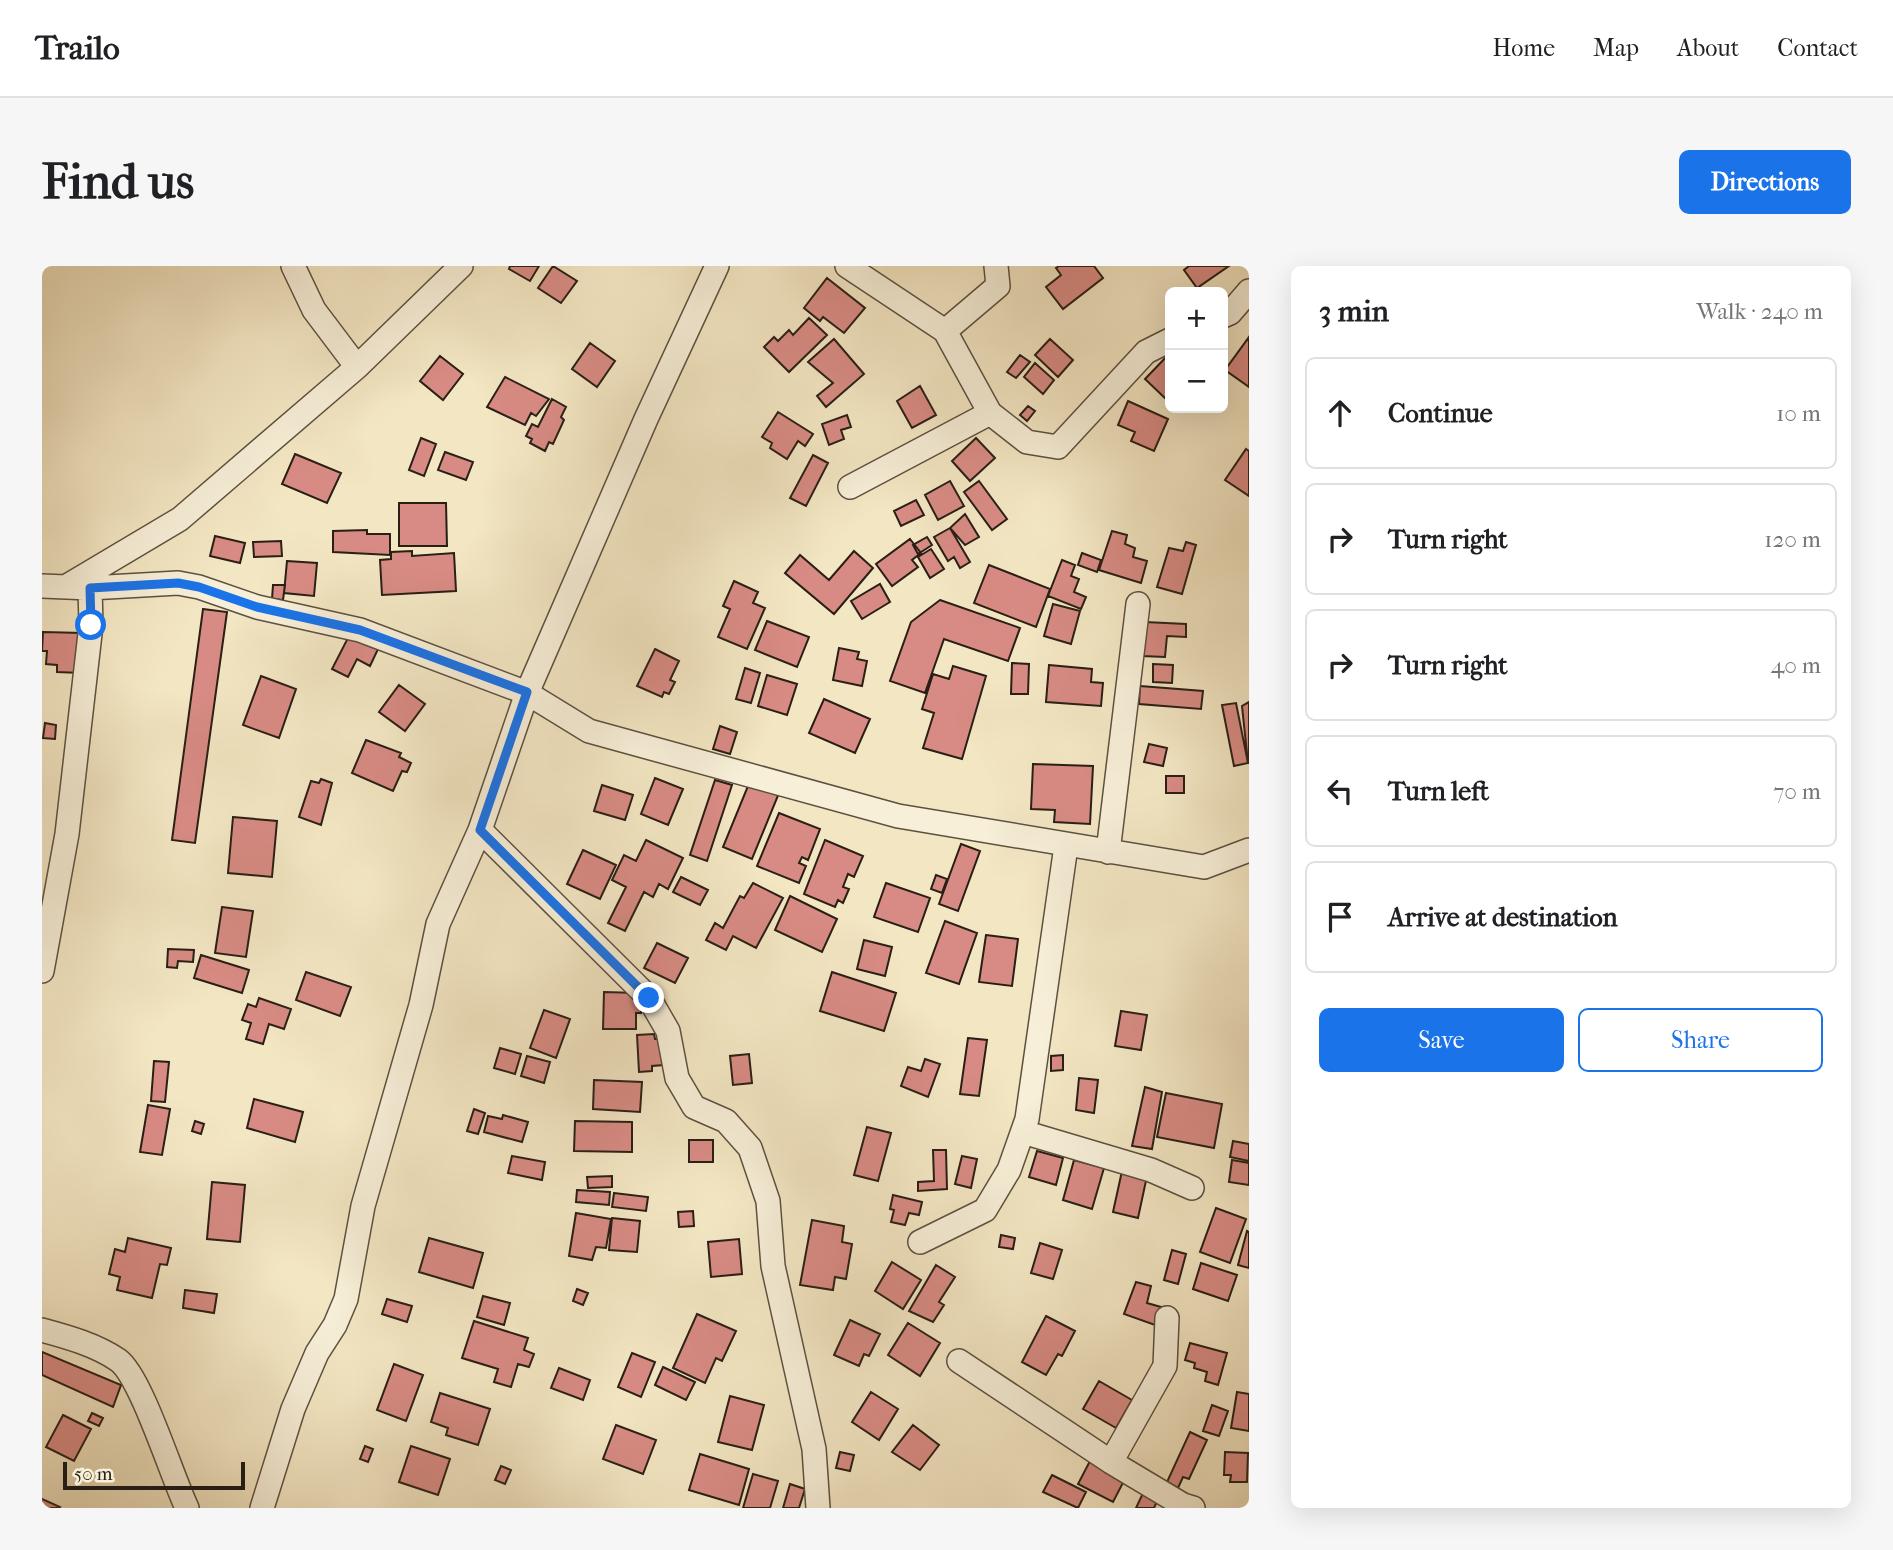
<!DOCTYPE html>
<meta charset="utf-8">
<style>
body{margin:0;font-family:"IM FELL French Canon",serif;background:#f6f6f6;color:#202124}
.controls{position:absolute;right:21px;top:21px;display:grid;overflow:hidden;border-radius:10px;box-shadow:0 7px 28px #0002}
.controls button{width:63px;height:63px;display:grid;place-items:center;padding:0;border:0;border-bottom:2px solid #e0e0e0;background:#fff;color:#202124;font:35px sans-serif}
.scale{position:absolute;left:21px;bottom:18px;width:182px;box-sizing:border-box;padding-left:7px;border:4px solid #291f15;border-top:0;font-size:19px;line-height:24px;white-space:nowrap;color:#291f15;-webkit-text-stroke:5px #f7efd8;paint-order:stroke}
.stop{position:absolute;width:21px;height:21px;margin:-16px;border:5px solid #1a73e8;border-radius:50%;background:#fff}
.stop.end{background:#1a73e8;border-color:#fff;box-shadow:0 2px 7px #0008}
.list{margin:0;padding:0;list-style:none}
h2{display:flex;justify-content:space-between;align-items:center;height:91px;margin:0;padding:0 28px;font-size:30px}
h2 small{font-size:23px;font-weight:400;color:#757577}
.list li{display:grid;grid-template-columns:46px 1fr auto;gap:21px;align-items:center;box-sizing:border-box;height:112px;margin:0 14px 14px;padding:0 14px;border:2px solid #e0e0e0;border-radius:10px}
.list b{display:block;font-size:26px;white-space:nowrap}
.list em{font-size:23px;font-style:normal;color:#757577}
.actions{display:flex;gap:14px;padding:21px 28px}
.actions a{flex:1;padding:16px 0;border:2px solid #1a73e8;border-radius:10px;text-align:center;font-size:24px;color:#1a73e8}
.actions .main{background:#1a73e8;color:#fff}
.icon{flex:none;width:38px;height:38px;fill:none;stroke:currentColor;stroke-width:2;stroke-linecap:round;stroke-linejoin:round}
.map{position:relative;flex:none;width:1207px;height:1242px;overflow:hidden;border-radius:10px}
header{display:flex;align-items:center;gap:42px;box-sizing:border-box;height:98px;padding:0 35px;background:#fff;border-bottom:2px solid #e0e0e0}
header strong{font-size:33px}
nav{display:flex;gap:38px;margin-inline-start:auto;font-size:24px}
.intro{display:flex;align-items:center;justify-content:space-between;box-sizing:border-box;height:168px;padding:0 42px}
h1{margin:0;font-size:49px}
.button{padding:18px 32px;border-radius:10px;background:#1a73e8;color:#fff;font-size:24px;font-weight:700}
main{display:flex;gap:42px;padding:0 42px}
aside{flex:1;background:#fff;border-radius:10px;box-shadow:0 7px 28px #0002}
.map>svg:first-child{display:block}
</style>
<header>
<strong>Trailo</strong>
<nav><a>Home</a><a>Map</a><a>About</a><a>Contact</a></nav>
</header>
<div class="intro"><h1>Find us</h1><a class="button">Directions</a></div>
<main>
<div class="map">
<svg width="1207" height="1242" viewBox="0 0 1207 1242">
<rect width="100%" height="100%" fill="#f3e6c3"/>
<filter id="stains"><feTurbulence type="fractalNoise" baseFrequency=".00286" numOctaves="4"/><feColorMatrix values="0 0 0 0 .2 0 0 0 0 .09 0 0 0 0 .02 0 0 0 .5 -.17"/></filter>
<radialGradient id="worn" r=".72"><stop offset=".6" stop-color="#630" stop-opacity="0"/><stop offset="1" stop-color="#630" stop-opacity=".3"/></radialGradient>
<!-- building -->
<path fill="#d88b84" stroke="#291f15" stroke-width="2" d="M468 0H497L488 15 467 3Z
M511 0 535 15 519 37 496 22Z
M1017 0H1052L1061 12 1021 43 1004 21 1019 9 1014 2Z
M1147 0H1187L1155 22 1142 4Z
M785 12 823 42 802 67 781 51 778 55 762 42Z
M767 52 785 69 747 106 722 81 732 71 736 75 747 64 751 69Z
M1207 71V121L1183 104Z
M792 73 822 108 784 141 775 130 791 117 766 96Z
M1008 73 1031 94 1016 111 993 89Z
M548 77 573 95 555 121 530 103Z
M1128 87V137L1103 113Z
M978 89 988 96 974 112 965 106Z
M398 90 421 108 401 134 378 115Z
M993 97 1012 114 1001 128 982 111Z
M463 111 507 133 494 150 489 147 483 159 445 141Z
M878 120 894 149 870 162 855 135Z
M510 133 524 141 519 151 522 154 511 178 507 176 503 185 488 177 490 173 484 170 490 158 496 161Z
M1086 135 1126 153 1112 185 1089 175 1093 166 1076 159Z
M986 140 993 145 985 155 978 149Z
M736 146 771 168 763 180 756 175 745 193 728 182 730 177 720 171Z
M805 149 809 161 799 164 802 173 787 179 780 158Z
M379 172 394 178 382 210 367 204Z
M934 172 953 192 928 215 910 195Z
M1204 183 1207 185V230L1183 214Z
M403 186 431 196 424 214 396 204Z
M253 188 299 207 285 237 240 218Z
M771 189 786 197 764 240 748 232Z
M908 215 922 240 896 254 883 229Z
M937 215 965 253 950 264 922 226Z
M874 234 882 249 859 260 852 245Z
M357 237H404L405 280H357Z
M923 248 937 271 923 279 908 262Z
M908 262 928 296 918 302 912 291 906 295 892 271Z
M325 264V268H348V289L291 286V265Z
M1070 265 1085 269 1083 278 1093 282 1091 291 1105 295 1099 317 1057 304Z
M173 270 203 277 198 297 168 290Z
M885 271 890 279 876 288 871 279Z
M868 273 879 287 870 294 876 301 850 320 834 298Z
M239 275 240 290 212 291 211 276Z
M1144 276 1154 279 1140 328 1115 321 1127 282 1141 285Z
M889 283 902 303 888 312 876 291Z
M370 285V290L412 287 414 325 340 329 338 294 349 293V286Z
M812 285 831 302 792 348 743 307 758 289 787 314Z
M1040 287 1059 294 1055 306 1036 299Z
M1020 294 1033 299 1029 310 1037 313 1032 326 1044 331 1039 343 1006 330Z
M245 295 275 297 272 330 242 327Z
M947 299 1008 323 994 361 932 337Z
M692 315 716 326 711 337 723 342 705 383 676 371 688 343 681 340Z
M838 318 848 336 820 353 809 335Z
M231 319H243L241 334 230 333Z
M898 334 978 362 966 395 902 373 883 427 848 415 869 356Z
M1011 338 1038 345 1029 378 1002 370Z
M161 343 185 346 153 577 130 574Z
M725 355 767 371 755 401 713 384Z
M1103 356 1144 358V371L1125 370 1123 391 1100 390Z
M1 366 41 367 39 407 15 406V399L4 398 5 385H0Z
M309 366 337 381 328 400 315 393 306 411 290 403Z
M797 382 817 386 815 393 825 395 820 420 791 414Z
M613 383 637 395 628 414 633 416 627 428 622 426 620 431 595 420Z
M970 397 987 398 986 428H969Z
M1111 398 1131 399 1130 417 1111 416Z
M1007 399 1050 403 1049 416 1061 417 1059 440 1004 436Z
M911 400 944 410 920 493 881 482 892 447 880 443 891 408 907 413Z
M703 402 718 407 709 437 694 433Z
M725 409 755 418 745 449 716 440Z
M219 410 254 423 237 472 201 459Z
M357 419 383 438 363 465 337 446Z
M1098 420 1161 425 1159 443 1097 438Z
M782 433 828 453 813 487 767 467Z
M1207 436V497H1206L1200 440Z
M1194 437 1206 497 1192 500 1180 439Z
M3 457 14 459 13 473 1 472Z
M678 460 695 466 688 488 671 483Z
M324 474 359 487 357 491 369 497 365 506 360 505 351 525 310 507Z
M1107 478 1125 482 1121 500 1102 496Z
M991 498 1051 500 1048 558 1012 556 1013 544 989 543Z
M1124 510H1142V527H1124Z
M613 512 641 523 626 559 599 548Z
M279 513 290 517 279 559 257 551 269 515 277 517Z
M673 514 690 519 665 595 648 589Z
M708 515 737 527 710 593 681 581Z
M560 519 591 529 583 554 552 545Z
M737 547 778 563 766 594 760 591 757 597 764 600 757 617 715 600Z
M191 551 235 555 230 611 186 607Z
M604 574 641 592 626 623 617 618 611 631 602 626 583 665 566 657 584 621 570 614 582 589 594 595Z
M783 574 821 590 812 611 806 608 801 621 807 623 801 637 796 634 793 641 762 628Z
M919 578 938 585 916 645 897 638Z
M541 584 574 599 558 633 525 618Z
M894 609 905 613 900 627 889 623Z
M639 611 666 624 658 639 631 626Z
M711 617 741 632 714 682 691 670 684 684 664 674 673 657 681 662 698 630 702 632Z
M844 617 888 632 876 666 832 651Z
M748 630 795 653 780 686 733 664Z
M180 641 211 645 204 691 173 687Z
M903 655 935 667 917 718 884 707Z
M944 669 976 673 970 720 937 716Z
M822 674 850 681 843 710 815 703Z
M615 677 646 692 633 717 602 702Z
M126 683 152 684 151 696 136 695 135 702 125 701Z
M159 689 207 704 200 727 152 712Z
M264 706 309 721 298 750 254 734Z
M790 706 854 727 842 765 778 745Z
M562 726 595 727V736H599V747H594V763H561Z
M217 732 249 743 242 763 227 758 221 778 204 773 209 757 200 754 206 738 214 741Z
M502 744 528 753 514 792 488 782Z
M1079 745 1105 749 1099 784 1073 780Z
M612 768 613 773H620L622 799 610 800V805L597 806 595 769Z
M926 772 945 774 937 830 918 828Z
M458 782 479 788 473 808 452 802Z
M707 788 710 817 691 819 688 790Z
M1021 789V804L1009 805V790Z
M485 790 508 796 502 817 479 810Z
M883 793 898 798 886 831 859 820 866 801 879 805Z
M112 795 127 796 123 836 109 835Z
M1037 812 1056 814 1052 847 1034 844Z
M552 814 600 816 598 846 551 843Z
M1103 821 1120 826 1110 883 1090 880Z
M1124 827 1180 838 1172 882 1115 871Z
M212 833 261 846 253 876 205 862Z
M106 839 128 843 120 889 98 886Z
M432 843 443 847 436 868 425 865Z
M461 849 486 856 480 876 442 866 446 850 460 853Z
M153 855 162 858 159 868 150 865Z
M533 855 590 856V886L532 885Z
M825 861 849 867 836 915 812 909Z
M647 874H671V896H647Z
M1191 875 1207 878V895L1188 891Z
M891 884H904L905 923 876 925V916L892 915Z
M995 885 1021 892 1014 919 987 911Z
M470 890 503 896 500 914 466 907Z
M920 890 935 893 929 922 913 918Z
M1032 894 1062 902 1050 943 1021 934Z
M1190 894 1207 897V919L1187 916Z
M1080 905 1105 910 1096 952 1071 946Z
M570 910V921L546 922 545 911Z
M170 916 203 919 198 976 165 973Z
M535 924 568 926 567 939 534 936Z
M572 927 606 931 604 945 570 941Z
M851 929 880 936 877 949 867 947 863 959 849 956 852 944 848 943Z
M1174 942 1204 953 1188 997 1158 986Z
M651 945 652 960 637 961 636 946Z
M534 947 569 953 564 982 554 981 550 994 527 990Z
M570 952 598 955 595 986 567 984Z
M770 954 802 960 800 976 810 978 804 1013 793 1011 791 1024 758 1019Z
M1205 965 1207 966V1002L1196 999Z
M959 969 973 972 971 983 957 981Z
M86 972 129 982 125 999 118 998 110 1032 75 1024 78 1011 67 1008 73 983 83 986Z
M387 972 441 987 431 1022 377 1006Z
M697 973 700 1008 669 1011 666 976Z
M998 977 1020 984 1011 1013 989 1007Z
M1130 984 1144 988 1136 1018 1122 1014Z
M850 996 879 1014 861 1043 833 1025Z
M1159 997 1195 1009 1186 1035 1151 1023Z
M894 999 913 1011 897 1036 902 1039 891 1056 867 1045Z
M1094 1016 1109 1020 1105 1037 1119 1041 1113 1059 1082 1048Z
M535 1023 546 1027 541 1039 531 1035Z
M143 1024 175 1028 172 1047 141 1042Z
M441 1030 468 1037 462 1059 435 1051Z
M345 1033 370 1040 365 1056 340 1048Z
M655 1048 694 1065 680 1095 674 1092 663 1117 631 1102Z
M1004 1050 1033 1065 1020 1090 1016 1088 1004 1109 980 1096Z
M808 1054 838 1068 827 1090 822 1088 817 1100 792 1089Z
M432 1055 486 1072 482 1084 492 1088 487 1101 476 1098 469 1121 452 1116 456 1103 420 1092Z
M866 1057 898 1077 878 1110 846 1089Z
M1148 1077 1185 1087 1176 1119 1163 1115 1165 1106 1152 1102 1153 1097 1143 1094Z
M0 1086 79 1119 71 1141 0 1109Z
M590 1087 613 1096 599 1131 576 1121Z
M352 1098 381 1109 364 1155 335 1144Z
M621 1101 653 1116 644 1134 613 1119Z
M517 1102 548 1114 541 1134 509 1122Z
M1057 1115 1090 1134 1074 1162 1041 1143Z
M829 1126 856 1143 837 1174 810 1156Z
M1195 1126 1207 1128V1165L1189 1162Z
M398 1127 448 1143 436 1179 404 1169 406 1162 389 1156Z
M688 1130 722 1139 710 1184 676 1176Z
M1170 1139 1186 1145 1177 1170 1161 1165Z
M50 1147 61 1152 57 1160 46 1155Z
M21 1149 49 1163 32 1195 4 1181Z
M574 1159 614 1174 601 1208 561 1193Z
M871 1159 897 1179 878 1204 850 1186Z
M1148 1166 1165 1174 1147 1213 1141 1211 1136 1222 1125 1216Z
M323 1180 331 1183 326 1196 318 1193Z
M369 1180 408 1193 396 1229 357 1216Z
M798 1186 812 1189 808 1205 794 1202Z
M1183 1186 1206 1187 1205 1216H1188L1189 1209H1182Z
M658 1188 707 1203 697 1239 647 1224Z
M1049 1193 1084 1211 1071 1236 1036 1218Z
M459 1200 469 1204 463 1218 453 1214Z
M711 1208 736 1215 728 1242H701Z
M1010 1209 1044 1226 1036 1242 1001 1226Z
M748 1218 763 1223 757 1242H741Z
M1102 1225 1117 1231 1112 1242H1094Z
M0 1233 18 1241 17 1242H0Z"/>
<g fill="none" stroke-linecap="round" stroke-linejoin="round">
<defs>
<path id="minor" d="M805 0 903 65 948 147
M1181 50 1188 47 1207 25
M903 65 956 20 954 0
M315 101 419 0
M808 221 948 147 985 176 1016 181 1104 86 1128 74
M27 319 138 253 315 101 272 44 251 0
M0 320 48 322 136 317 157 321 215 341 318 364 485 427 547 465 856 550 1162 601 1207 584
M438 564 607 732 626 765 635 812 652 841 684 855 708 882 726 935 731 1000 772 1183 776 1242
M1066 586 1096 338
M0 705 25 568 49 359 48 322
M981 866 1109 904 1150 922
M878 976 943 944 967 904 985 853 1024 580
M0 1064C26 1071 54 1079 76 1094 99 1110 130 1211 145 1242
M917 1095 1069 1196 1141 1239 1151 1242
M1069 1196 1123 1100 1125 1052
M220 1242 251 1143 275 1087 293 1059 304 1033 321 940 379 739 396 658 438 564 485 427 604 153 675 0"/>
</defs>
<!-- minor casing -->
<use href="#minor" stroke="#5c5140" stroke-width="26"/>
<!-- minor -->
<use href="#minor" stroke="#f7efd8" stroke-width="23"/>
</g>
<g fill="none" stroke-linecap="round" stroke-linejoin="round">
<!-- route -->
<path stroke="#1a73e8" stroke-width="9" d="M49 359 48 322 136 317 157 321 215 341 318 364 485 426 438 564 607 732"/>
</g>
<rect width="100%" height="100%" filter="url(#stains)"/>
<rect width="100%" height="100%" fill="url(#worn)"/>
</svg>
<div class="controls">
<button>+</button>
<button>−</button>
</div>
<div class="scale">50 m</div>
<div class="stop" style="left:49px;top:359px"></div>
<div class="stop end" style="left:607px;top:732px"></div>
</div>
<aside>
<h2>3 min<small>Walk · 240 m</small></h2>
<ul class="list">
<li><svg class="icon" aria-label="ahead" viewBox="0 0 24 24"><path d="M12 20V5M6 11l6-6 6 6"/></svg><div><b>Continue</b></div><em>10 m</em></li>
<li><svg class="icon" aria-label="right" viewBox="0 0 24 24"><path d="M7 20v-9h11M14 6l5 5-5 5"/></svg><div><b>Turn right</b></div><em>120 m</em></li>
<li><svg class="icon" aria-label="right" viewBox="0 0 24 24"><path d="M7 20v-9h11M14 6l5 5-5 5"/></svg><div><b>Turn right</b></div><em>40 m</em></li>
<li><svg class="icon" aria-label="left" viewBox="0 0 24 24"><path d="M17 20v-9H6M10 6l-5 5 5 5"/></svg><div><b>Turn left</b></div><em>70 m</em></li>
<li><svg class="icon" aria-label="arrive" viewBox="0 0 24 24"><path d="M6 21V4h12l-3 4 3 4H6"/></svg><div><b>Arrive at destination</b></div></li>
</ul>
<div class="actions"><a class="main">Save</a><a>Share</a></div>
</aside>
</main>
